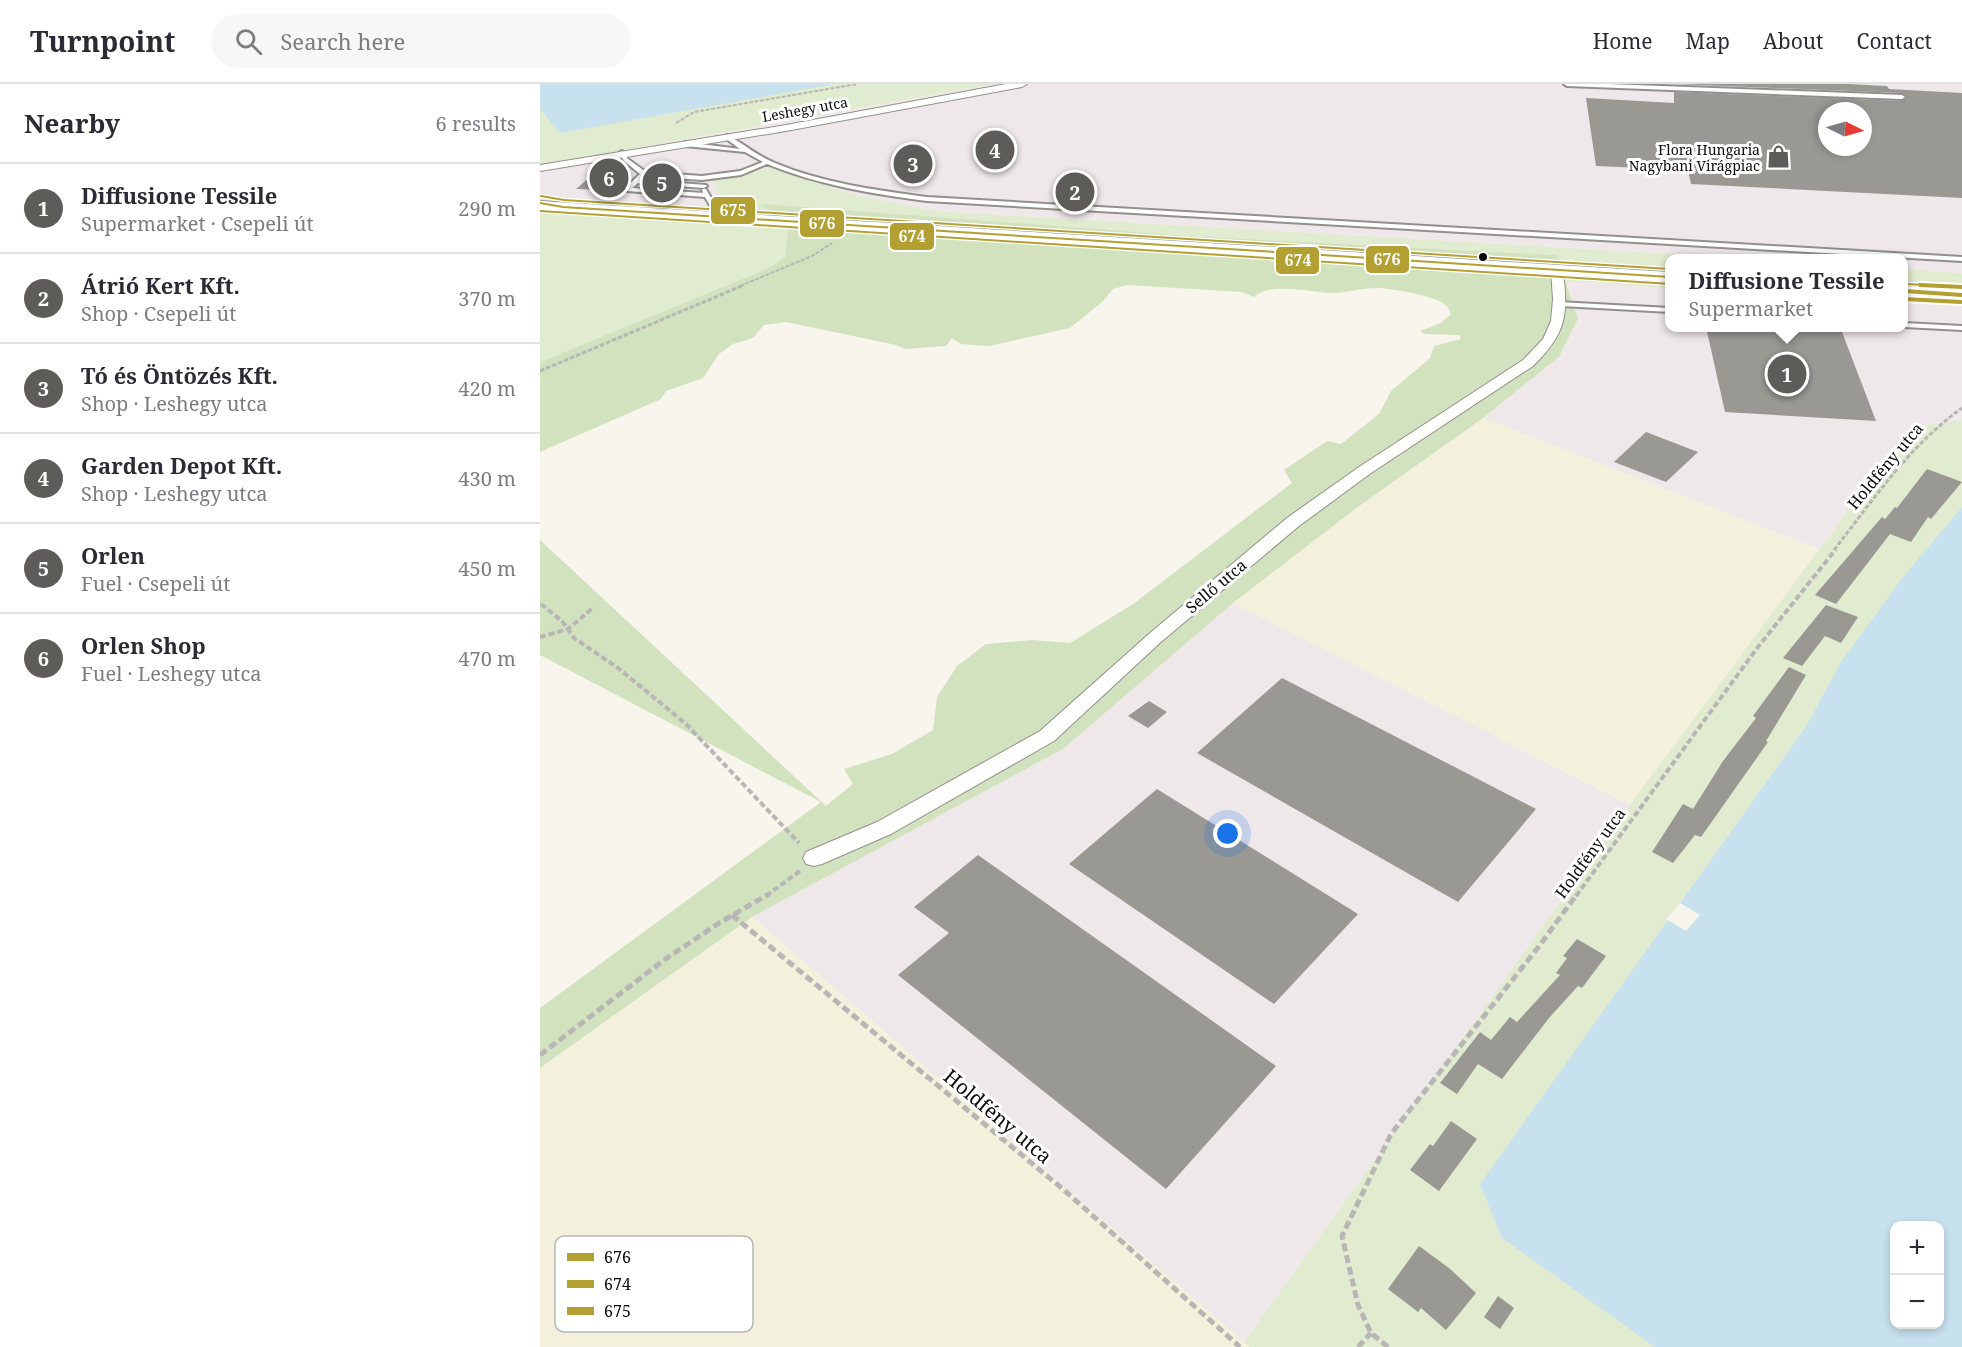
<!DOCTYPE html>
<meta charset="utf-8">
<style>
body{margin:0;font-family:"Noto Serif",serif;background:#f7f7f7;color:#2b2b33}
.controls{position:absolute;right:18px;bottom:18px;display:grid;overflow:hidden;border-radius:12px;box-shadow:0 3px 9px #0003}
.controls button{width:54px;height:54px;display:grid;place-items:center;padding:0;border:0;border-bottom:2px solid #e1e1e2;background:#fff;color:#2b2b33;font:30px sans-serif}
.compass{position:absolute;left:1278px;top:18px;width:54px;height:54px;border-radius:50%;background:#fff;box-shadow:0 3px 9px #0003;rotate:95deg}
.you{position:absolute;left:688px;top:750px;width:21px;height:21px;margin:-15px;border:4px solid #fff;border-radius:50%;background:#1a73e8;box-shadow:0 0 0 9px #1a73e833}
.badge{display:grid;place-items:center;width:39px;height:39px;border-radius:50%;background:#5d5c59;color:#fff;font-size:20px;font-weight:700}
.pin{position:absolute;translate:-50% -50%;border:3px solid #fff;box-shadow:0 2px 6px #0006}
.popup{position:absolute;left:1125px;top:170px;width:243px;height:78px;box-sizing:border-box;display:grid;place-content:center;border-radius:12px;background:#fff;filter:drop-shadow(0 2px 4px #0005);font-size:20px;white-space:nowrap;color:#7c7c81}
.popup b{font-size:22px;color:#2b2b33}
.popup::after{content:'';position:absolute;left:50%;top:100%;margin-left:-12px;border:12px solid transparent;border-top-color:#fff}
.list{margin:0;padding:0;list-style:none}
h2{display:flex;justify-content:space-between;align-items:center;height:78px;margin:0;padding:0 24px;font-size:26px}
h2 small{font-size:20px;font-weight:400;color:#7c7c81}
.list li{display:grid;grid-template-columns:39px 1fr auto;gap:18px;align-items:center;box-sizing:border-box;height:90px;padding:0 24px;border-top:2px solid #e1e1e2}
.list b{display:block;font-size:22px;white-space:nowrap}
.list p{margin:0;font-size:20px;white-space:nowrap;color:#7c7c81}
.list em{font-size:20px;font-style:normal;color:#7c7c81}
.icon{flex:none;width:33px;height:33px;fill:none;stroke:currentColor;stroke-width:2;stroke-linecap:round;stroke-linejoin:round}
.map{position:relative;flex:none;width:1422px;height:1263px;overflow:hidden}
header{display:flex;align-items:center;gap:36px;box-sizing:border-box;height:84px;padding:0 30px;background:#fff;border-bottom:2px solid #e1e1e2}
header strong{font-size:28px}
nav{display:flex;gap:33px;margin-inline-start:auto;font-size:21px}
.search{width:420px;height:54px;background:#f7f7f7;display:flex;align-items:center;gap:15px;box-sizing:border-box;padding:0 21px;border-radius:33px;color:#7c7c81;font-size:22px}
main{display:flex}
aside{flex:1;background:#fff}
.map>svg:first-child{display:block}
</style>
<header>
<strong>Turnpoint</strong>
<div class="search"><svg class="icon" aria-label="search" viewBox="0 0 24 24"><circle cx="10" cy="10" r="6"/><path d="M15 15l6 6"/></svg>Search here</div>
<nav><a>Home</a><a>Map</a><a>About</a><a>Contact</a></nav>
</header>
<main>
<aside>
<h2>Nearby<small>6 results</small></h2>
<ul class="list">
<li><span class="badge">1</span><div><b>Diffusione Tessile</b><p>Supermarket · Csepeli út</p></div><em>290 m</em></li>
<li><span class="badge">2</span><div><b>Átrió Kert Kft.</b><p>Shop · Csepeli út</p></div><em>370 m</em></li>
<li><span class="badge">3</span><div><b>Tó és Öntözés Kft.</b><p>Shop · Leshegy utca</p></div><em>420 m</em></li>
<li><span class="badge">4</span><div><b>Garden Depot Kft.</b><p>Shop · Leshegy utca</p></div><em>430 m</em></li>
<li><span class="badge">5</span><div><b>Orlen</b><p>Fuel · Csepeli út</p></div><em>450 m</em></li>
<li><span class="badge">6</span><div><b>Orlen Shop</b><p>Fuel · Leshegy utca</p></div><em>470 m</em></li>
</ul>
</aside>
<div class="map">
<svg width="1422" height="1263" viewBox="0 0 1422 1263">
<rect width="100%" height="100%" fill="#f8f5ed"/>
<!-- industrial -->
<path fill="#efe8ea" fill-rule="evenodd" d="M453 0H1422V189L1364 185V174H1201L394 127 302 108 231 84 194 94 183 115 157 123 0 112V81ZM1287 27H1323V63H1287Z
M1026 197 1130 204V244H1364V218L1422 222V336L1369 344 1279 465 943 334 1019 273 1038 235Z
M693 519 1090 721 704 1258 212 833 523 665Z"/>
<!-- farmland -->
<path fill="#f3f0db" d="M943 334 1279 465 1090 721 693 519 815 425Z
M212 833 710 1263H0V984Z"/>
<!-- green -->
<path fill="#e1ebcf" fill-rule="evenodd" d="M0 0H453L0 81Z
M231 83 302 108 394 127 1201 174H1130V204L1026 197 1017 171 649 152 222 121 248 146 245 173 229 184 0 278V113L157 123 182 115 177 108 174 96 194 94Z
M1364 185 1422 189V222L1364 218Z
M1422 336V1263H710L704 1258 1090 721 1369 344ZM1354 1142H1400V1240H1354Z"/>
<!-- forest -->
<path fill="#d2e1be" d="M221 120 649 152 1017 171 1038 235 1019 273 943 334 815 425 693 519 523 665 212 833 0 984V924L281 718 0 571V456L286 722 313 700 304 685 352 670 393 646 397 613 417 582 446 560 492 556 530 559 593 520 752 399 744 386 787 357 801 360 839 330 851 307 890 274 894 262 921 255 920 251 884 250 880 247 901 239 911 230C909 227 909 224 907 222 899 212 849 204 836 204 822 204 809 208 795 209 772 209 732 197 714 213L702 208 588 201 573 205 562 218 530 244 449 262 421 260 412 254 406 262 365 265 356 261 246 238 224 241 213 254 193 260 179 270 163 294 126 307 121 315 0 368V278L229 184 245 173 248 146Z"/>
<!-- water -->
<path fill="#c8e1ee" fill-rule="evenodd" d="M0 0H294L20 49 0 25Z
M1422 423V1263H1115L962 1154 940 1100 1267 641 1301 578 1363 493ZM1354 1142H1400V1240H1354Z"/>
<!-- pier -->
<path fill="#f8f5ed" d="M1140 819 1160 831 1146 847 1126 835Z"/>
<!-- building -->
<path fill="#9a9893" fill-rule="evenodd" d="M1134 0H1308L1347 2 1349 5 1422 9V114L1151 100 1148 86 1056 82 1046 14 1134 19V8L1362 17 1367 14 1362 9ZM1287 27H1323V63H1287Z
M58 86 88 87 90 88 68 106 36 105Z
M1166 243H1234L1302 248 1336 337 1185 328Z
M1106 348 1158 368 1126 398 1074 378Z
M1387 385 1422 398 1391 435 1388 433 1371 458 1350 450 1296 520 1275 511 1342 433 1345 435 1355 423 1357 424Z
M1286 521 1318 533 1301 559 1285 552 1262 582 1243 574Z
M1249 583 1266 591 1226 657 1228 658 1161 753 1155 751 1133 779 1112 768 1143 720 1153 725 1183 677 1216 634 1213 632Z
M742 594 996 725 918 818 657 669Z
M609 617 627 628 608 644 588 632Z
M617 705 818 830 734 920 529 780Z
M438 771 736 982 626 1105 358 891 409 849 374 823Z
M1037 855 1066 872 1042 904 1038 902 1009 934 962 995 938 980 917 1010 900 999 940 948 951 956 970 933 977 938 1020 891 1016 889 1027 874 1023 872Z
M911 1037 937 1055 899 1107 870 1086 890 1060 893 1062Z
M879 1162 909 1184 936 1209 906 1246 881 1224 878 1228 848 1205Z
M958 1212 974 1224 960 1245 944 1233Z"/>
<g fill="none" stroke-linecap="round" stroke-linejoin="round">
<defs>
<path id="service" d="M1024 0H1068L1362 11 1365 13 1362 15 1027 2Z
M187 51C203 59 217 72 235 79 283 99 335 106 387 113L1422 173V177L387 117C333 110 278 101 227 80L201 91 162 96 105 92 101 96 166 101 167 102 164 104 98 99 92 104 163 109 162 105H166L175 121 199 133V135L197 136 171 123 165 113 87 107 84 105 100 90 84 77 79 69 82 67 88 75 106 88 162 92 200 87 223 78 205 68 145 62 142 60 145 58 200 65 185 54 184 53Z
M1018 218 1130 224V228L1021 222 1017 220Z
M1364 239 1422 242V246L1364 243Z"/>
<path id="minor" d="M466 0H487L482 3 246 47 0 87V81L246 41Z
M1017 182 1023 186C1028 231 1027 249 993 282L831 389 759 442 622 557 514 657 351 750 282 780 274 782 266 780 263 774 266 768 337 738 500 647 610 549 747 434 819 383 983 276 1003 255 1011 237 1013 215 1011 186Z"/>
<path id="tertiary" d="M0 117 1130 188V198L0 127Z
M1364 202 1422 206V216L1364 212Z"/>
</defs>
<!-- service casing -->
<use href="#service" stroke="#91908c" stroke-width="4"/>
<!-- minor casing -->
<use href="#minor" stroke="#91908c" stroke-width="2"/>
<!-- tertiary casing -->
<use href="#tertiary" stroke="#91908c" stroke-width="2"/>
<!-- path-far3 -->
<path stroke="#b7b6b5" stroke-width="2" stroke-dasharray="4 1.5" stroke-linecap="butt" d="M136 39 154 28 317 0
M200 202 272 172 292 159"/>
<!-- path-far2 -->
<path stroke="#b7b6b5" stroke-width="3" stroke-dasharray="4.5 2" stroke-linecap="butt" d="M0 287 204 201
M1294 466C1333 416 1370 361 1422 324"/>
<!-- path-far1 -->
<path stroke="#b7b6b5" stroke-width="4" stroke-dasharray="6 3" stroke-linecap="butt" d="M1 520 22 537 34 554 78 584 146 640 259 759
M0 553 28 545 54 523
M226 812 260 787
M1036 812 1218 563 1296 465"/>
<!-- path -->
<path stroke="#b7b6b5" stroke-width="5" stroke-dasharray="8 4" stroke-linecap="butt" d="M192 831 524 1106 700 1263
M0 971 124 876 179 839 229 810
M818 1263 831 1249
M848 1263 831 1249 818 1221 802 1152 851 1050 1000 861 1037 810"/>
<!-- service -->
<use href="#service" fill="#fefefc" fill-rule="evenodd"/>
<!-- minor -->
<use href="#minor" fill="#fefefc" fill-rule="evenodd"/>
<!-- tertiary -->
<use href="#tertiary" fill="#fefefc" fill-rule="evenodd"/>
<defs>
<path id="bus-1-far1" d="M0 119 23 123 1130 193"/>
<path id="bus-1" d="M1364 207 1422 211"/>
<path id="bus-2-far1" d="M0 127 1130 200"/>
<path id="bus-2" d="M1364 215 1421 218"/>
<path id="bus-3-far1" d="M1 112 24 116 1130 185
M1365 200 1408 202"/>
<path id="bus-3" d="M1380 201 1422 203"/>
</defs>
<!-- bus-1-far1 casing -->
<use href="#bus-1-far1" stroke="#fff" stroke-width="4.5"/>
<!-- bus-1 casing -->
<use href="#bus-1" stroke="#fff" stroke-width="8"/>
<!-- bus-2-far1 casing -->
<use href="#bus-2-far1" stroke="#fff" stroke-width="4.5"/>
<!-- bus-2 casing -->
<use href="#bus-2" stroke="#fff" stroke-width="8"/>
<!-- bus-3-far1 casing -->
<use href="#bus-3-far1" stroke="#fff" stroke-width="4.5"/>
<!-- bus-3 casing -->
<use href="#bus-3" stroke="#fff" stroke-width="8"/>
<!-- bus-1-far1 -->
<use href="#bus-1-far1" stroke="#b3a032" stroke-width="2"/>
<!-- bus-1 -->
<use href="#bus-1" stroke="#b3a032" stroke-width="4"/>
<!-- bus-2-far1 -->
<use href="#bus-2-far1" stroke="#b3a032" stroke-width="2"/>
<!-- bus-2 -->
<use href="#bus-2" stroke="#b3a032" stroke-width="4"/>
<!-- bus-3-far1 -->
<use href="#bus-3-far1" stroke="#b3a032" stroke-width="2"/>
<!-- bus-3 -->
<use href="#bus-3" stroke="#b3a032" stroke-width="4"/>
</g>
<!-- icons -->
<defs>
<symbol id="shop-bare" viewBox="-9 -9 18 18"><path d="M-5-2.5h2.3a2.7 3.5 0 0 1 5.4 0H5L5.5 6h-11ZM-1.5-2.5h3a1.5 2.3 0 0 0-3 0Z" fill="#5d5c59" stroke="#fff" stroke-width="2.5" paint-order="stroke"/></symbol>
</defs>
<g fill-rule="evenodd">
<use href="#shop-bare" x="1222" y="56" width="33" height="33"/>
</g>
<!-- markers -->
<circle fill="#0a0a0a" stroke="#fff" stroke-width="2" cx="943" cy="173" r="5"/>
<g text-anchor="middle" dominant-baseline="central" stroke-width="6" stroke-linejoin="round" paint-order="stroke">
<!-- far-street labels -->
<g font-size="14" fill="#0a0a0a" stroke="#fff">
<text transform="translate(265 25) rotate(-10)">Leshegy utca</text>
</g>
<!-- far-poi labels -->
<g font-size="14" fill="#0a0a0a" stroke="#fff" text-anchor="end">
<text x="1220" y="65">Flora Hungaria<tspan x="1220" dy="16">Nagybani Virágpiac</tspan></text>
</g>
<!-- street labels -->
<g font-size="16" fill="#0a0a0a" stroke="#fff">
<text transform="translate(1345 382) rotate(-50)">Holdfény utca</text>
<text transform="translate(676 502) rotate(-40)">Sellő utca</text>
<text transform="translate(1050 769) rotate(-54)">Holdfény utca</text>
</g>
<!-- near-street labels -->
<g font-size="20" fill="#0a0a0a" stroke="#fff">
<text transform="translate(458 1032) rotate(40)">Holdfény utca</text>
</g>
</g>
<!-- legend -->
<rect x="15" y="1152" width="198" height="96" rx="9" fill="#fff" stroke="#b6b6b6" stroke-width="1.5"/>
<rect x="27" y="1169" width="27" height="8" fill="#b3a032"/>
<rect x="27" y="1196" width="27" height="8" fill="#b3a032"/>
<rect x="27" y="1223" width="27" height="8" fill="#b3a032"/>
<g font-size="16" fill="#0a0a0a">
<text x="64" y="1179">676</text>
<text x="64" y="1206">674</text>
<text x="64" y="1233">675</text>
</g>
<g stroke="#fff" stroke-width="2">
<rect x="170" y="112" width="46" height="29" rx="6" fill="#b3a032"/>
<rect x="259" y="125" width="46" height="29" rx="6" fill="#b3a032"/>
<rect x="349" y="138" width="46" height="29" rx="6" fill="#b3a032"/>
<rect x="825" y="161" width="45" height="29" rx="6" fill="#b3a032"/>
<rect x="735" y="162" width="45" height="29" rx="6" fill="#b3a032"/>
</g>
<g font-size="16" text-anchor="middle" font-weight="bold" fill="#fff">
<text x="193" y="132">675</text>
<text x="282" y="145">676</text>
<text x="372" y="158">674</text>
<text x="847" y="181">676</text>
<text x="758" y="182">674</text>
</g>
</svg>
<div class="controls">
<button>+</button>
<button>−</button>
</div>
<svg class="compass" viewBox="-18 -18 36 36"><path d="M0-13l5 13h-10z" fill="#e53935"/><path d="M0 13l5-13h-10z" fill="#7c7c81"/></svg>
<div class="you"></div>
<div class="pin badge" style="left:1247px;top:290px">1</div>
<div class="popup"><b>Diffusione Tessile</b>Supermarket</div>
<div class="pin badge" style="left:535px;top:108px">2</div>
<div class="pin badge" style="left:373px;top:80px">3</div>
<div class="pin badge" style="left:455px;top:66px">4</div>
<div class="pin badge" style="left:122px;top:99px">5</div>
<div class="pin badge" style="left:69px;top:94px">6</div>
</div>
</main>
